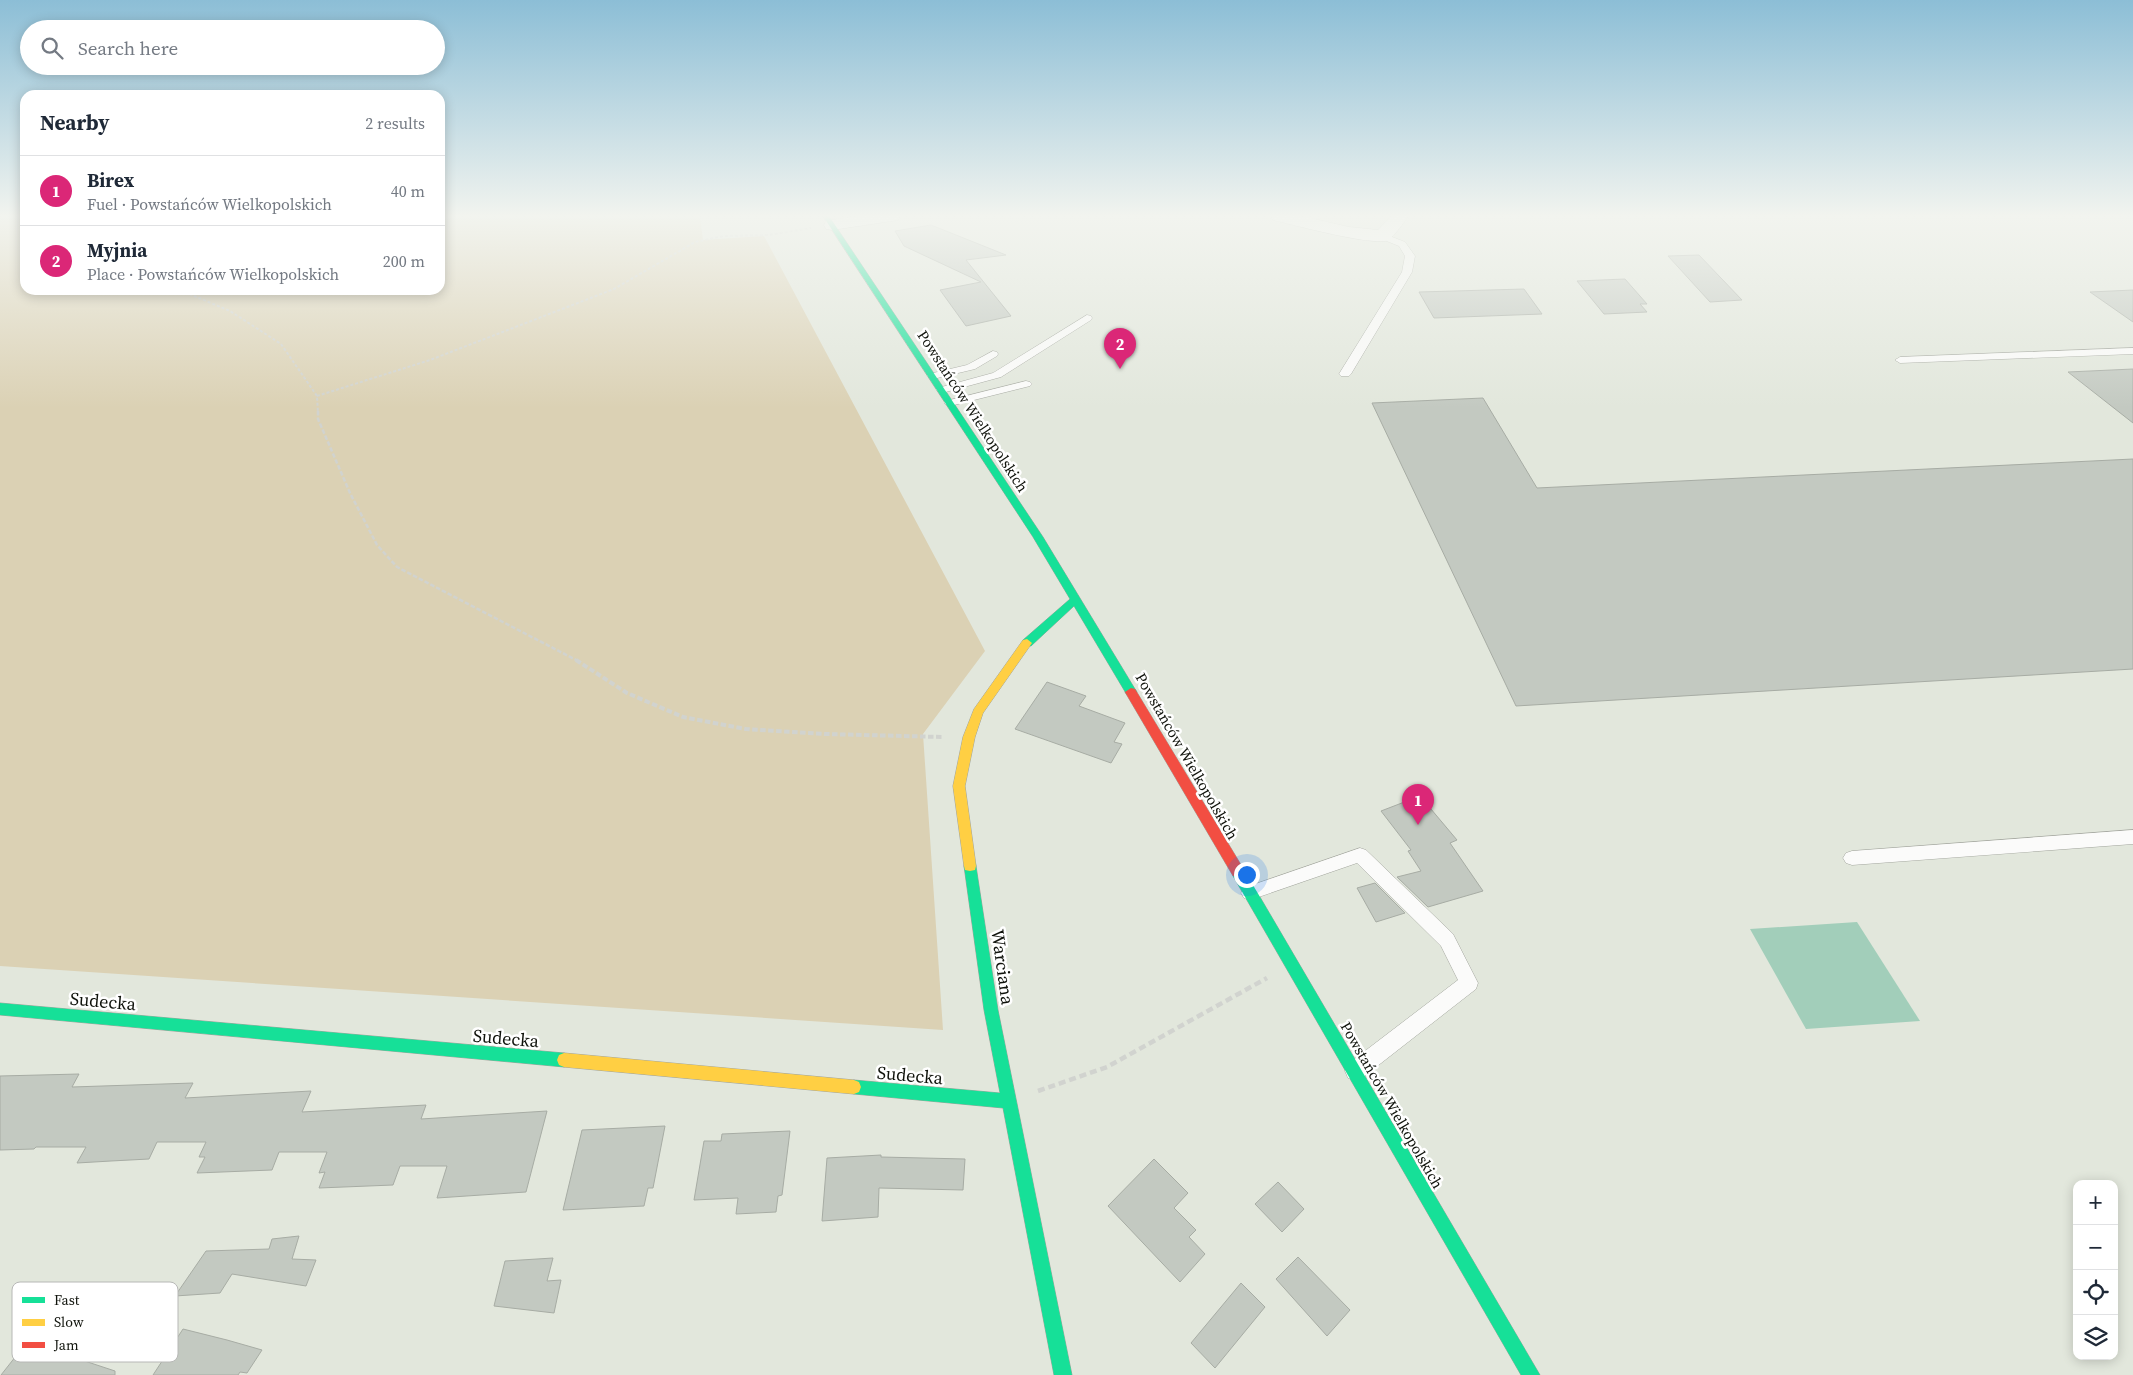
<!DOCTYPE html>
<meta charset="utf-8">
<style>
body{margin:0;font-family:"Source Serif 4",serif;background:#f2f2f3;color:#1f2937}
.controls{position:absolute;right:15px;bottom:15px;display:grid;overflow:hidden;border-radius:10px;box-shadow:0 2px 12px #0003}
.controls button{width:45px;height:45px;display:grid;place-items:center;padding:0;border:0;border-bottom:1px solid #e0e1e3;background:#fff;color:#1f2937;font:25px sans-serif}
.you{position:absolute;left:1246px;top:874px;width:18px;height:18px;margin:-12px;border:4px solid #fff;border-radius:50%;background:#1a73e8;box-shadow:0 0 0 8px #1a73e833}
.badge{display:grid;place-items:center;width:32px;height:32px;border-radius:50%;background:#db2777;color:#fff;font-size:16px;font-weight:700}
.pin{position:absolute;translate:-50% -41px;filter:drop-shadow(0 1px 2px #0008)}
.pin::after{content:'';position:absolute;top:26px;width:18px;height:15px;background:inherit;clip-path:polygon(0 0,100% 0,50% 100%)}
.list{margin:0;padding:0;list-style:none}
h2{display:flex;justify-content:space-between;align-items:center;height:65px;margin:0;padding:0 20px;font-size:21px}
h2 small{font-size:16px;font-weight:400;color:#747a83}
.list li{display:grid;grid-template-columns:32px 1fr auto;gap:15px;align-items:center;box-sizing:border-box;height:70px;padding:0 20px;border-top:1px solid #e0e1e3}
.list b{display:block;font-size:19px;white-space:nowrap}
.list p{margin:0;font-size:16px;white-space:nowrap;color:#747a83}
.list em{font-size:16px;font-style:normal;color:#747a83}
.icon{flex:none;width:28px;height:28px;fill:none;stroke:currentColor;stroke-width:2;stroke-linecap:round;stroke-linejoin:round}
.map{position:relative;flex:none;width:2133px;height:1375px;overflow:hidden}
.search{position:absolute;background:#fff;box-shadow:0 2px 12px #0003;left:20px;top:20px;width:425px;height:55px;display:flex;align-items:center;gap:12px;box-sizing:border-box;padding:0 18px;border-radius:28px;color:#747a83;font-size:19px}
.panel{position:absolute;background:#fff;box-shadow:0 2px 12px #0003;left:20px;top:90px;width:425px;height:205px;border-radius:15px}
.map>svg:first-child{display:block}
</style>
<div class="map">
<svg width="2133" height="1375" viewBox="0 0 2133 1375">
<rect width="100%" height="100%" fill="#e2e7dc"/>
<!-- green -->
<path fill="#dbd1b4" d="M0 216H25V290H440V216H700L703 240 764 236 985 651 923 734 943 1030 0 966Z"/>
<!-- water -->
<path fill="#a2ceba" d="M1857 922 1920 1021 1806 1029 1750 929Z"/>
<!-- building -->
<path fill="#c3c9c1" stroke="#a7aca4" d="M931 225 1006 255 966 260 1011 316 966 326 940 290 981 282 904 246 895 231Z
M1699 255 1742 300 1710 302 1668 256Z
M1625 279 1647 304H1640L1647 312 1604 314 1577 281Z
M1524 289 1542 314 1434 318 1419 292Z
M2133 290V322L2090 292Z
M2133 369V423L2068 372Z
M1483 398 1537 488 2133 459V669L1516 706 1372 403Z
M1047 682 1086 696 1079 706 1125 723 1114 742 1122 744 1111 763 1015 729Z
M1420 796 1457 840 1450 843 1483 891 1428 907 1397 877 1421 871 1408 851 1411 850 1381 811Z
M1375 883 1405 913 1376 922 1357 888Z
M79 1074 72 1087 193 1083 185 1098 311 1091 302 1112 426 1105 421 1119 547 1111 526 1192 437 1198 447 1166H400L393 1185 319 1188 325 1172 319 1173 327 1152H279L272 1170 197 1173 205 1157H199L206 1142H157L149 1159 111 1161 77 1163 86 1147H36L34 1149 0 1150V1076Z
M665 1126 653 1188H648L644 1206 563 1210 582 1130Z
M790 1131 782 1195 778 1196 776 1212 736 1214 738 1198 694 1200 704 1141H721L722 1134Z
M881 1155V1157L965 1159 963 1190 879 1188 878 1217 822 1221 827 1158Z
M1154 1159 1188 1193 1174 1208 1196 1230 1189 1237 1205 1254 1180 1282 1108 1206Z
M1278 1182 1304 1209 1282 1232 1255 1204Z
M299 1236 292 1259 316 1260 306 1286 232 1274 220 1293 175 1296 206 1251 269 1249 272 1239Z
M1298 1257 1350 1310 1327 1336 1276 1279Z
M553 1258 547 1281 561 1280 554 1313 494 1306 505 1261Z
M1241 1283 1265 1307 1215 1368 1191 1343Z
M183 1329 227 1340 262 1350 247 1373 240 1372 238 1375H153Z
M27 1342 115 1371V1375H1Z"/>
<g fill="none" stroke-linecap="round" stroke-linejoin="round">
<defs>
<path id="lane" d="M1382 233 1405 242 1415 256 1412 272 1351 374 1349 376H1341L1339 374 1402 272 1405 256 1399 246 1379 238 1377 236Z
M1087 315 1091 316 1092 318 1091 320 1001 377 942 393 936 390 938 388 993 373Z
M2133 348V354L1900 363 1895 360 1900 357Z
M993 351 997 352 998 354 997 356 975 369 933 379 927 376 929 374 967 365Z
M1026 381 1030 382 1032 384 1030 386 950 406 944 403 946 401Z
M2133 830V844L1852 865 1846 863 1843 858 1846 853 1852 851Z
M1360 848 1366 850 1453 934 1478 983 1476 989 1362 1078 1355 1080 1348 1078 1345 1071 1348 1064 1458 980 1441 946 1357 863 1250 900 1244 898 1241 893 1244 888Z"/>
<path id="street" d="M859 216H900L898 220 892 221 832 230 826 229 824 225 826 221Z
M1271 216H1301L1349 227 1378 230 1391 216H1408C1404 223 1395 235 1388 240 1376 247 1290 224 1273 220Z"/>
<path id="fast" d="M823 216H829L1043 537 1135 689 1137 692 1135 695H1127L1074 606 1031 646H1023L1022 643 1023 640 1070 599 1033 537Z
M970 861 975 862 976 866 998 1010 1072 1375H1054L1003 1108 854 1094 849 1092 847 1087 849 1082 854 1080 1000 1093 984 1010 964 866 965 862Z
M1238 867 1243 868 1540 1375H1521L1233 876 1232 872 1233 868Z
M0 1003 564 1053 569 1055 571 1060 569 1065 564 1067 0 1015Z"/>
<path id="slow" d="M1027 639 1032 643 983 713 975 737 965 786 976 866 975 870 970 871 965 870 964 866 953 786 963 737 974 709 1023 640Z
M564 1053 854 1080 859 1082 861 1087 859 1092 854 1094 564 1067 559 1065 557 1060 559 1055Z"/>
<path id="jam" d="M1131 688 1135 689 1243 868 1244 872 1243 876 1238 877 1233 876 1125 692Z"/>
</defs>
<!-- lane casing -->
<use href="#lane" stroke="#a2a59d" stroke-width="1"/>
<!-- street casing -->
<use href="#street" stroke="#a2a59d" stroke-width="1"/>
<!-- fast casing -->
<use href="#fast" stroke="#a2a59d" stroke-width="1"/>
<!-- slow casing -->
<use href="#slow" stroke="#a2a59d" stroke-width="1"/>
<!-- jam casing -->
<use href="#jam" stroke="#a2a59d" stroke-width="1"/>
<!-- path-far3 -->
<path stroke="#d1d3cf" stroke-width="2" stroke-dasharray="3 2" stroke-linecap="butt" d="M180 290 230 311 281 344 317 396 318 413
M317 396 430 360 614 289 695 242 724 236 769 235 811 228"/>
<!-- path-far2 -->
<path stroke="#d1d3cf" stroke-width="2.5" stroke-dasharray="4.5 2" stroke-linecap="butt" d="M318 411V419L350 493 377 545 397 567 578 661"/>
<!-- path-far1 -->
<path stroke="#d1d3cf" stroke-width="4" stroke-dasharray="5.5 2.5" stroke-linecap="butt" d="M576 660 627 693 683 717 746 729 825 734 942 737"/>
<!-- path -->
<path stroke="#d1d3cf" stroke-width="4.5" stroke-dasharray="7 4" stroke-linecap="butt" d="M1038 1091 1107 1067 1267 978"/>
<!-- lane -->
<use href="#lane" fill="#fbfbfa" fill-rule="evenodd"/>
<!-- street -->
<use href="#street" fill="#fbfbfa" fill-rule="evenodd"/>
<!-- fast -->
<use href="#fast" fill="#16e098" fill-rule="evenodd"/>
<!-- slow -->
<use href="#slow" fill="#ffcf43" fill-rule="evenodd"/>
<!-- jam -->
<use href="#jam" fill="#f24e42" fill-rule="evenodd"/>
</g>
<!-- sky -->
<linearGradient id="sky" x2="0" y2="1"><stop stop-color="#8cbed6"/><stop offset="0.53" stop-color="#f2f4ef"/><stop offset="1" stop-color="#f2f4ef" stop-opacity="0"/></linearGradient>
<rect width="2133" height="408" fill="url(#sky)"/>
<g text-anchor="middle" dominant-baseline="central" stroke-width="5" stroke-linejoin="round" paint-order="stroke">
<!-- street labels -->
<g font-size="15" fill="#10130c" stroke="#fff">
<text transform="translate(973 411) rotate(57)">Powstańców Wielkopolskich</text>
<text transform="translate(1187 756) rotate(60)">Powstańców Wielkopolskich</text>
<text transform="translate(1392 1105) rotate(60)">Powstańców Wielkopolskich</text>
</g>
<!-- near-street labels -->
<g font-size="18" fill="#10130c" stroke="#fff">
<text transform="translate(1003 967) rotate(82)">Warciana</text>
<text transform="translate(103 1001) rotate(5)">Sudecka</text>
<text transform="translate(506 1038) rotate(5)">Sudecka</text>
<text transform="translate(910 1075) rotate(5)">Sudecka</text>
</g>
</g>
<!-- legend -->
<rect x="12" y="1282" width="166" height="80" rx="8" fill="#fff" stroke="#b7b8b6" stroke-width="1"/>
<rect x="22" y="1297" width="23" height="6" fill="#16e098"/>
<rect x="22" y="1319" width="23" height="7" fill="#ffcf43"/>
<rect x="22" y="1342" width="23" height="6" fill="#f24e42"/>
<g font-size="14" fill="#10130c">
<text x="54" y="1305">Fast</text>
<text x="54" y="1327">Slow</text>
<text x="54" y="1350">Jam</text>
</g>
</svg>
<div class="controls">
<button>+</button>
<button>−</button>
<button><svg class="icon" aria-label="locate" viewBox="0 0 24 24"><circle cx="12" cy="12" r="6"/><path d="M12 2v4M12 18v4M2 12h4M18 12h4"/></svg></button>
<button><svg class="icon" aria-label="layers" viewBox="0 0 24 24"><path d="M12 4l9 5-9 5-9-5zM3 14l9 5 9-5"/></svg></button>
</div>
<div class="you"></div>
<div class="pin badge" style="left:1418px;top:825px">1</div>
<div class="pin badge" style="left:1120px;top:369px">2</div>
<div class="search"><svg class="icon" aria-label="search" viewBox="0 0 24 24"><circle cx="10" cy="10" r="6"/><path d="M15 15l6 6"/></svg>Search here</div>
<section class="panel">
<h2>Nearby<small>2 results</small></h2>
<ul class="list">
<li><span class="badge">1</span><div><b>Birex</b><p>Fuel · Powstańców Wielkopolskich</p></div><em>40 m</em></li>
<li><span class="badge">2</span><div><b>Myjnia</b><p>Place · Powstańców Wielkopolskich</p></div><em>200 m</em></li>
</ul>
</section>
</div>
